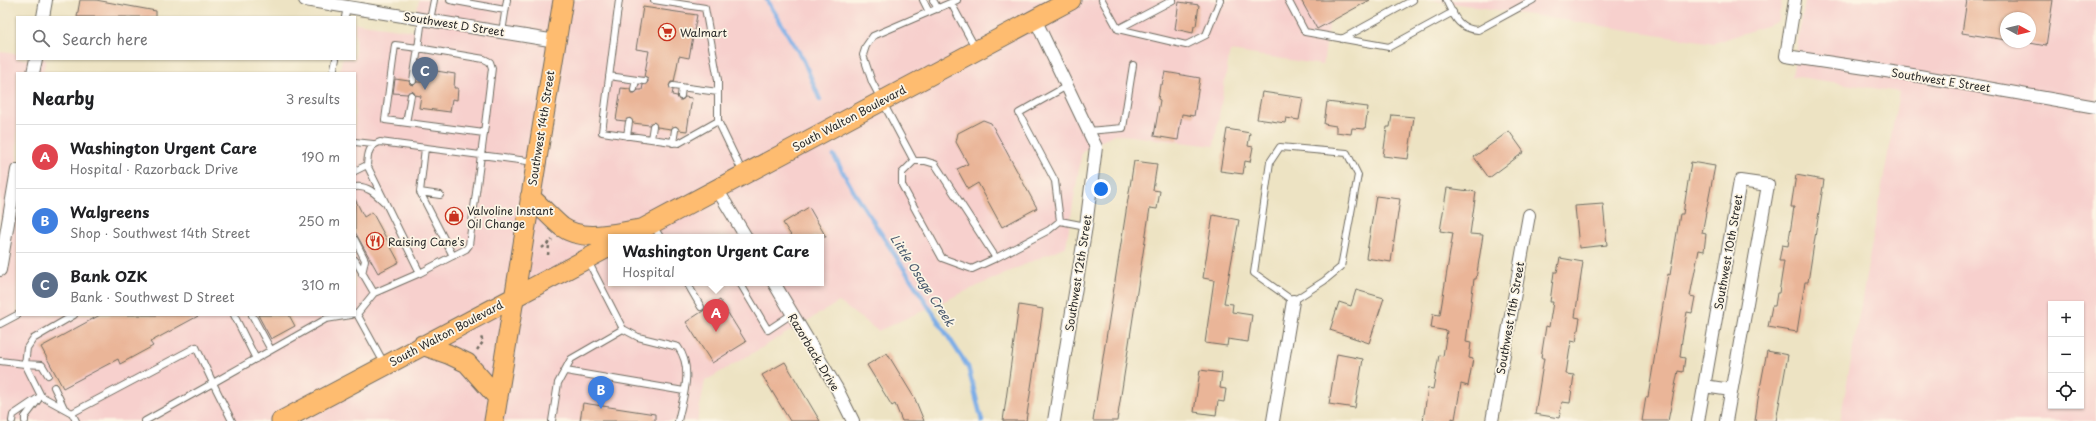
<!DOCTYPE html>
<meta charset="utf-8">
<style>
body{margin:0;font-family:"Playpen Sans",sans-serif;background:#f6f6f6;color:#202124}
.controls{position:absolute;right:12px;bottom:12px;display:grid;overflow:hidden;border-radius:0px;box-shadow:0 1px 3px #0004}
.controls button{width:36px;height:36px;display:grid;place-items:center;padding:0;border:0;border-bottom:1px solid #e0e0e0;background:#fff;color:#202124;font:20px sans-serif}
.compass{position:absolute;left:2000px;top:12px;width:36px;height:36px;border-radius:50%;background:#fff;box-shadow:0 1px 3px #0004;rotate:98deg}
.you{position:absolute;left:1101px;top:189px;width:14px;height:14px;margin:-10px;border:3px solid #fff;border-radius:50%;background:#1a73e8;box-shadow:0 0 0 6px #1a73e833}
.badge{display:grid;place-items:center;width:26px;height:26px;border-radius:50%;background:#c8321e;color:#fff;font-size:13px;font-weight:700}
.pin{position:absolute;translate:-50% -33px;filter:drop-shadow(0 1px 2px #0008)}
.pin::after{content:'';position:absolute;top:21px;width:14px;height:12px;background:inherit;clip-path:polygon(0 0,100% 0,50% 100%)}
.popup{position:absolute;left:608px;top:234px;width:216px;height:52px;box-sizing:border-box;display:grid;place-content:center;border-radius:0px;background:#fff;filter:drop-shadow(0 1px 3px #0005);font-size:13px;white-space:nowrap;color:#757577}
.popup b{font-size:15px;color:#202124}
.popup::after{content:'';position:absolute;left:50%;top:100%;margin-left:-8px;border:8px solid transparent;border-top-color:#fff}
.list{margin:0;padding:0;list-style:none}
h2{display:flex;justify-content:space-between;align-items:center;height:52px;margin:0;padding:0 16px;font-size:17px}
h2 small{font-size:13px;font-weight:400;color:#757577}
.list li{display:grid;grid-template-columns:26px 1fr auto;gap:12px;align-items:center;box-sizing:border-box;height:64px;padding:0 16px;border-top:1px solid #e0e0e0}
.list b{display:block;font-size:15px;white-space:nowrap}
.list p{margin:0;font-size:13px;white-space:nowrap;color:#757577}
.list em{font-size:13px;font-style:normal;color:#757577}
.icon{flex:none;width:22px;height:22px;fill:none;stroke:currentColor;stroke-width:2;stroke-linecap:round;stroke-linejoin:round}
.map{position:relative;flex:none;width:2096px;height:421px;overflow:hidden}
.search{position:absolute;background:#fff;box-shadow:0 1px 3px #0004;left:16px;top:16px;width:340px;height:44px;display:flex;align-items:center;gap:10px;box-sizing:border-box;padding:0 14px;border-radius:0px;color:#757577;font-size:15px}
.panel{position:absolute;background:#fff;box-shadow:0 1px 3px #0004;left:16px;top:72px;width:340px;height:244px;border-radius:0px}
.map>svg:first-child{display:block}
</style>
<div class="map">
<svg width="2096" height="421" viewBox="0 0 2096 421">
<rect width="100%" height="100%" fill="#fcf5e5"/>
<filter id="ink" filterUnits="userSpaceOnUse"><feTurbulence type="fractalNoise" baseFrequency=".025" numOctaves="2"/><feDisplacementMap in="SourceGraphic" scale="8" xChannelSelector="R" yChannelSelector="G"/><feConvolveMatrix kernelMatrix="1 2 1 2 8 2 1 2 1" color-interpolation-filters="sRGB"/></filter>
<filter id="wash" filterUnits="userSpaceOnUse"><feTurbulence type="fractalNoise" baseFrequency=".012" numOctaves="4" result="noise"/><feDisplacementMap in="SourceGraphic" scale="16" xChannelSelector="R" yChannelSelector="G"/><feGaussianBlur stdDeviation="0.9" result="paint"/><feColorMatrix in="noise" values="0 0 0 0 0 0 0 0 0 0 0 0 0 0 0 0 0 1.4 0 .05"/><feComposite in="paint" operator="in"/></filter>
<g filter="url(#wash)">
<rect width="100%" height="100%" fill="#ede3c3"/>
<!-- built -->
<path fill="#f7d0cd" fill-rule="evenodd" d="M419 0H1333L1323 65 1230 51 1214 146 1114 134 1082 151 1066 246 878 331 839 302 705 381 697 421H0V52L17 54V59H46L43 73H17V315H355V73H339L342 59H355V23L413 31ZM611 237H821V283H611Z
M1431 0H1782L1778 22 1714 43Z
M1805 0H2096V421H1840L1899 92 1792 76ZM2006 18H2030V42H2006ZM2051 304H2081V406H2051Z"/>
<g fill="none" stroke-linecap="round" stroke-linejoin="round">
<!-- stream -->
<path stroke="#7bade7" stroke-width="4.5" d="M767 0 804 61 820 100
M834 156 854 192 968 367 982 421"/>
</g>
<g id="blocks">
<!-- building -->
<path fill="#eab598" d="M80 0H96L156 11V17H77Z
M1301 0H1370L1317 29Z
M1967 0H2053L2046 46 2030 43V18H2006V40L1962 33Z
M1179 2 1199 5 1196 26H1194L1193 33 1175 29Z
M643 7 697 15 689 58 679 56 674 82H671L669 86 673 90 672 95 677 96 679 100H682L685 97 692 98 687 131 679 130 676 126 671 129 657 127 654 122 649 125 633 123 630 118 625 121 616 120 621 88 630 89 631 93H635L638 90H642L643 85 648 82V79L644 77 649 51 636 49Z
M424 69 455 74 454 88H458L457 100 452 99 450 112 419 108 421 96 415 95 412 91 407 94 393 93 395 79 409 81 410 84 414 85 417 82H422Z
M1165 72 1200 78 1194 116 1182 114 1178 140 1154 136 1160 100 1158 99 1160 85H1162Z
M1262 92 1303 98 1299 120 1286 118 1285 123 1257 119Z
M1327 102 1368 107 1365 129 1352 128 1351 134 1336 132V126L1324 124Z
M1392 115 1414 117 1408 159 1383 156 1387 127H1390Z
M983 120 991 123 1037 208 1002 227 978 183 968 189 957 169 968 164 956 142 958 133Z
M1227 129 1250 133 1248 146 1253 147 1250 162 1245 161 1243 174 1220 171Z
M1509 131 1524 152 1489 178 1474 157Z
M1134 161 1157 164 1153 190 1160 191 1157 209 1150 208 1117 421H1093Z
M1691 162 1715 166 1702 233 1706 234 1704 251 1699 250 1690 296 1695 297 1692 313 1687 312 1682 340 1680 357 1685 358 1683 372 1678 371 1668 421H1642L1646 397H1648L1668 274 1670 275 1680 214H1683Z
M1796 175 1824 180 1808 282H1805L1797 332 1768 327 1772 306H1775L1777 293H1779L1784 261H1779L1782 245 1788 246 1794 207H1791Z
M1447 188 1476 192 1470 234 1483 235 1476 279H1474L1466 342 1471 343 1469 358 1473 359 1468 386 1461 384 1455 419 1452 418V421H1423L1428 388 1433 389 1439 355 1443 356 1447 331 1431 328 1433 314 1440 315 1453 233 1440 231Z
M1376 196 1400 199 1391 262 1366 258Z
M355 199 364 217 372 212 399 262 378 273 355 232Z
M1603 204 1607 245 1579 248 1575 206Z
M809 207 826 237H792L783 223Z
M1213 215 1239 220 1224 303 1233 304 1232 312 1252 315 1248 342 1228 339 1227 346 1205 343 1214 280 1203 278Z
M1560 258 1583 262 1575 317 1580 318 1576 342 1571 341 1566 374 1574 375 1570 403 1562 402 1559 418 1535 414 1544 358H1541L1546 326 1549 327 1553 302H1550L1554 272H1557Z
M1356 290 1384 298 1369 343 1330 330 1339 302 1351 306Z
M720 300 746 342 712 363 686 322Z
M1019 305 1043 309 1026 421H1003Z
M100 315H200L150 342 153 346 120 364 118 359 63 388 41 347Z
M258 315H289L295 326 271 339Z
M1767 351 1788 355 1776 421H1755L1758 399Z
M887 353 915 399 924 421H902L895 404 892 406 867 365Z
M1337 354 1363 359 1355 408 1329 404Z
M785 362 820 421H790L762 375Z
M1200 370 1222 373 1220 388 1226 389 1224 402 1218 401 1216 415 1194 412Z
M583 403 655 414V421H580Z"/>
</g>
</g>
<g filter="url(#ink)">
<use href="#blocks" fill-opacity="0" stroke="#6f6b60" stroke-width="1"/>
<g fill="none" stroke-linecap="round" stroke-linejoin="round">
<defs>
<path id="lane" d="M450 0 505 10
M619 0 602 132 679 143 718 121
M654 0 705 8 718 80V121L743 173
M923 0 929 12 957 0
M933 0 938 9
M1102 0 1118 29 1186 45 1206 35 1220 0
M1288 0 1305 32 1389 47 1453 12
M1446 0C1454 16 1458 29 1478 30L1533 0
M951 3 976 49
M929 12 873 36 866 46 863 55 872 82 914 161H925L935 164 996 258 1049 230 1060 221 1086 226
M345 17 347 7
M430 20 434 0
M1118 29 1173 0
M502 32 507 0
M1342 39 1413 0
M333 73 336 59
M609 76 644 81
M413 81 418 48 395 45 385 120 484 133 492 68 490 62 484 59 418 48 422 19
M673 86 718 92
M634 89 636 80
M681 96 682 87
M406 123 411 95
M1088 131 1123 128 1133 65
M627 136 629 122
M651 139 653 126
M355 142 373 144
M673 143 675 130
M1280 147 1347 153 1358 175 1341 267 1324 281 1293 301 1254 273 1270 162Z
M425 148 420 192 453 256
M914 161 902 173V185L942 258 972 269 996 258
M355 171 367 165
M355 187C367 185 376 194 384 202
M420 192 440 195
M1060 221 1055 181 1019 113 1067 86
M653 225 660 237
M355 240 365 260 362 274
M355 260 374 293
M588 261 623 329 638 337 678 347C694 369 683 397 678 421
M420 273 367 165C368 154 368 146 380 142L535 162
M687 283 701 307
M740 283 768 330 792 314
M355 314H357L384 363
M357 314 374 293 420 273 466 249 469 245 484 133
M234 315 256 359
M252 315 271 350
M0 324 17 315
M0 361 25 364 41 396 72 413 76 421
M566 371 684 391
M48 375 42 365 25 364 27 348 33 339 74 315
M54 387 64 408
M72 413 196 347 213 383 145 421
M12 421 13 415 41 396
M25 421V417L38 400
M232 421 213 383 326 319 351 315
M552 421 558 383 571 359 623 329"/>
<path id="street" d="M305 0 556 41
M1795 0 1786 56 1919 76 2096 107
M43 17 46 0
M1035 19 1096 147 1086 226 1054 421
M33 73 36 59
M717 189 746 237
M0 270 17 170
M774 283 836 387 853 421
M1704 386 1731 390
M1273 421 1293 301
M1492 421 1529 215
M1698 421 1740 181 1768 185 1726 421"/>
<path id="primary" d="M530 197C541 206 551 218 562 227 584 243 617 232 641 229
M627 237 1071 0
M422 345 448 354 467 363 498 398
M281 421 611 246
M494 421 563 0"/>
</defs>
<!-- lane casing -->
<use href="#lane" stroke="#6f6b60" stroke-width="8"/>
<!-- street casing -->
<use href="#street" stroke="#6f6b60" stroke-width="14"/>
<!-- primary casing -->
<use href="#primary" stroke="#6f6b60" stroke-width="21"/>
<!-- path -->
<path stroke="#6f6b60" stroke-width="2.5" stroke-dasharray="3 3" stroke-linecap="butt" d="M542 248 552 240
M548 255 549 245
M477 350 483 342 481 337"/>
<!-- lane -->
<use href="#lane" stroke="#fff" stroke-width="6"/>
<!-- street -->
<use href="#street" stroke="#fff" stroke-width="12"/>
<!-- primary -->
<use href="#primary" stroke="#febc70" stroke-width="19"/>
</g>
</g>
<!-- icons -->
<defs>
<symbol id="supermarket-ring" viewBox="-11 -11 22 22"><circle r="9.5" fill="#fcf5e5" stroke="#c8321e" stroke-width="1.5"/><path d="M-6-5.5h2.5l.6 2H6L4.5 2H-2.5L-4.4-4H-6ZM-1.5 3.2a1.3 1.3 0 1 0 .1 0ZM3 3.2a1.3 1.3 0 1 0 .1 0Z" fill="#c8321e"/></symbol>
<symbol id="shop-ring" viewBox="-11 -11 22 22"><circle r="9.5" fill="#fcf5e5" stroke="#c8321e" stroke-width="1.5"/><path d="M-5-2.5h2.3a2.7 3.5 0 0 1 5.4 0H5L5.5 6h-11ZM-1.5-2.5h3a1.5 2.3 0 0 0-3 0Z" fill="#c8321e"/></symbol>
<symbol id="restaurant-ring" viewBox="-11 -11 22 22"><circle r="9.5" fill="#fcf5e5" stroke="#c8321e" stroke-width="1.5"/><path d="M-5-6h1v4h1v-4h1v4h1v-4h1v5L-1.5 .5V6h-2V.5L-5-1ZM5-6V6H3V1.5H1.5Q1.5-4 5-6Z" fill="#c8321e"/></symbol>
</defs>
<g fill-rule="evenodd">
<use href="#supermarket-ring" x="657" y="22" width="20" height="20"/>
<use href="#shop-ring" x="444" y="206" width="20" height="20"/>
<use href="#restaurant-ring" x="365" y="231" width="20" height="20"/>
</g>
<g text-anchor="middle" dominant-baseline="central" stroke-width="3.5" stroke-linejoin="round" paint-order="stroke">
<!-- street labels -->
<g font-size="11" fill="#2b2b2b" stroke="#fcf5e5">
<text transform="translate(454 24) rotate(9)">Southwest D Street</text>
<text transform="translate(1941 80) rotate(9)">Southwest E Street</text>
<text transform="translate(849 118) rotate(-28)">South Walton Boulevard</text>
<text transform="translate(541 128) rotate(-81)">Southwest 14th Street</text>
<text transform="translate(1728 252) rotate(-80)">Southwest 10th Street</text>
<text transform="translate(1078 273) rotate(-81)">Southwest 12th Street</text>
<text transform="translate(1510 318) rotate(-80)">Southwest 11th Street</text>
<text transform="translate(446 333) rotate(-28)">South Walton Boulevard</text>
<text transform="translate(814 352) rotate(59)">Razorback Drive</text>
</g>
<!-- poi labels -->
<g font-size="11" fill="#2b2b2b" stroke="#fcf5e5" text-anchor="start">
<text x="680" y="32">Walmart</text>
<text x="467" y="210">Valvoline Instant<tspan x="467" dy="13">Oil Change</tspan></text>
<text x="388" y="241">Raising Cane's</text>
</g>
<!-- water labels -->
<g font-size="12" font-style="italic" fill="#47586d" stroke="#fcf5e5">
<text transform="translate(923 280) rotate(57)">Little Osage Creek</text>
</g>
</g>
</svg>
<div class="controls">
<button>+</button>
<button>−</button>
<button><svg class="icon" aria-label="locate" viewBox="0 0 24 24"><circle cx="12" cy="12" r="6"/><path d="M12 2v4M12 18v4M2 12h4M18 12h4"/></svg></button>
</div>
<svg class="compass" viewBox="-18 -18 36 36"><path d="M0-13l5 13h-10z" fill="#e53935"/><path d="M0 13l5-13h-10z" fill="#757577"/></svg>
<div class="you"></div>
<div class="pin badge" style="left:716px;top:332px;background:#e0444e">A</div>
<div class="popup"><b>Washington Urgent Care</b>Hospital</div>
<div class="pin badge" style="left:601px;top:409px;background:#3f7fe0">B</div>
<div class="pin badge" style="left:425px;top:90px;background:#5c6f8a">C</div>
<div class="search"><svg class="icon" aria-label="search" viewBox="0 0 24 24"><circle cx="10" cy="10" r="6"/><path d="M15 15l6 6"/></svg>Search here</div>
<section class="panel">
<h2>Nearby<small>3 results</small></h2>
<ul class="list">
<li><span class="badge" style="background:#e0444e">A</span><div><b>Washington Urgent Care</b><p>Hospital · Razorback Drive</p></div><em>190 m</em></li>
<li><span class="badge" style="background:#3f7fe0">B</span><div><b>Walgreens</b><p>Shop · Southwest 14th Street</p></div><em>250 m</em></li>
<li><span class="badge" style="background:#5c6f8a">C</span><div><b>Bank OZK</b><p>Bank · Southwest D Street</p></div><em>310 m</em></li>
</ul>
</section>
</div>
